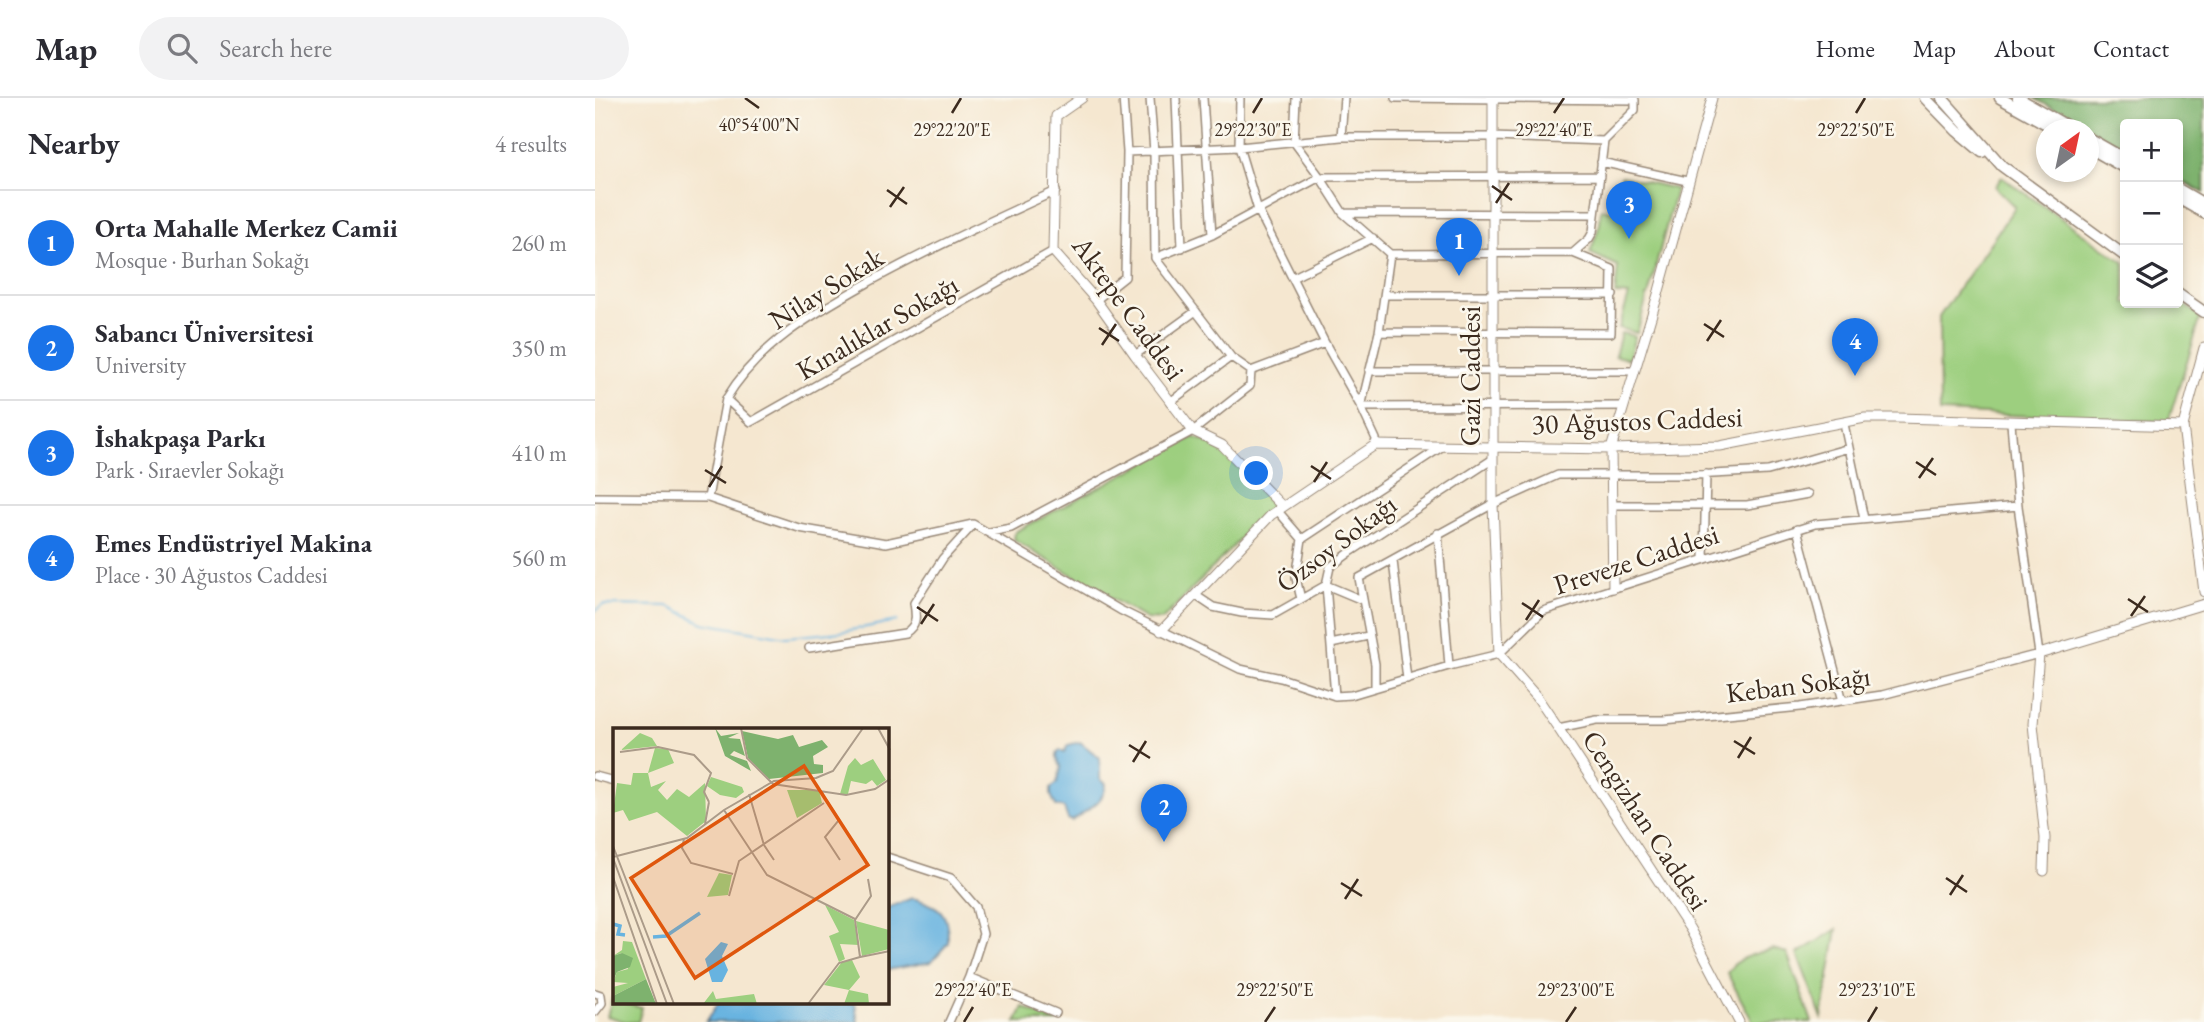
<!DOCTYPE html>
<meta charset="utf-8">
<style>
body{margin:0;font-family:"EB Garamond",serif;background:#f2f2f3;color:#2b2b33}
.controls{position:absolute;right:21px;top:21px;display:grid;overflow:hidden;border-radius:7px;box-shadow:0 4px 10px #0003}
.controls button{width:63px;height:63px;display:grid;place-items:center;padding:0;border:0;border-bottom:2px solid #e1e1e2;background:#fff;color:#2b2b33;font:35px sans-serif}
.compass{position:absolute;left:1441px;top:21px;width:63px;height:63px;border-radius:50%;background:#fff;box-shadow:0 4px 10px #0003;rotate:33deg}
.you{position:absolute;left:662px;top:376px;width:24px;height:24px;margin:-18px;border:5px solid #fff;border-radius:50%;background:#1a73e8;box-shadow:0 0 0 10px #1a73e833}
.badge{display:grid;place-items:center;width:46px;height:46px;border-radius:50%;background:#1a73e8;color:#fff;font-size:23px;font-weight:700}
.pin{position:absolute;translate:-50% -58px;filter:drop-shadow(0 2px 4px #0008)}
.pin::after{content:'';position:absolute;top:37px;width:24px;height:21px;background:inherit;clip-path:polygon(0 0,100% 0,50% 100%)}
.list{margin:0;padding:0;list-style:none}
h2{display:flex;justify-content:space-between;align-items:center;height:91px;margin:0;padding:0 28px;font-size:30px}
h2 small{font-size:23px;font-weight:400;color:#7c7c81}
.list li{display:grid;grid-template-columns:46px 1fr auto;gap:21px;align-items:center;box-sizing:border-box;height:105px;padding:0 28px;border-top:2px solid #e1e1e2}
.list b{display:block;font-size:26px;white-space:nowrap}
.list p{margin:0;font-size:23px;white-space:nowrap;color:#7c7c81}
.list em{font-size:23px;font-style:normal;color:#7c7c81}
.icon{flex:none;width:38px;height:38px;fill:none;stroke:currentColor;stroke-width:2;stroke-linecap:round;stroke-linejoin:round}
.map{position:relative;flex:none;width:1609px;height:924px;overflow:hidden}
header{display:flex;align-items:center;gap:42px;box-sizing:border-box;height:98px;padding:0 35px;background:#fff;border-bottom:2px solid #e1e1e2}
header strong{font-size:33px}
nav{display:flex;gap:38px;margin-inline-start:auto;font-size:24px}
.search{width:490px;height:63px;background:#f2f2f3;display:flex;align-items:center;gap:18px;box-sizing:border-box;padding:0 24px;border-radius:38px;color:#7c7c81;font-size:26px}
main{display:flex}
aside{flex:1;background:#fff}
.map>svg:first-child{display:block}
</style>
<header>
<strong>Map</strong>
<div class="search"><svg class="icon" aria-label="search" viewBox="0 0 24 24"><circle cx="10" cy="10" r="6"/><path d="M15 15l6 6"/></svg>Search here</div>
<nav><a>Home</a><a>Map</a><a>About</a><a>Contact</a></nav>
</header>
<main>
<aside>
<h2>Nearby<small>4 results</small></h2>
<ul class="list">
<li><span class="badge">1</span><div><b>Orta Mahalle Merkez Camii</b><p>Mosque · Burhan Sokağı</p></div><em>260 m</em></li>
<li><span class="badge">2</span><div><b>Sabancı Üniversitesi</b><p>University</p></div><em>350 m</em></li>
<li><span class="badge">3</span><div><b>İshakpaşa Parkı</b><p>Park · Sıraevler Sokağı</p></div><em>410 m</em></li>
<li><span class="badge">4</span><div><b>Emes Endüstriyel Makina</b><p>Place · 30 Ağustos Caddesi</p></div><em>560 m</em></li>
</ul>
</aside>
<div class="map">
<svg width="1609" height="924" viewBox="0 0 1609 924">
<rect width="100%" height="100%" fill="#fbf7ec"/>
<filter id="ink" filterUnits="userSpaceOnUse"><feTurbulence type="fractalNoise" baseFrequency=".0143" numOctaves="2"/><feDisplacementMap in="SourceGraphic" scale="14" xChannelSelector="R" yChannelSelector="G"/><feConvolveMatrix kernelMatrix="1 2 1 2 8 2 1 2 1" color-interpolation-filters="sRGB"/></filter>
<filter id="wash" filterUnits="userSpaceOnUse"><feTurbulence type="fractalNoise" baseFrequency=".00686" numOctaves="4" result="noise"/><feDisplacementMap in="SourceGraphic" scale="28" xChannelSelector="R" yChannelSelector="G"/><feGaussianBlur stdDeviation="1.57" result="paint"/><feColorMatrix in="noise" values="0 0 0 0 0 0 0 0 0 0 0 0 0 0 0 0 0 1.4 0 .05"/><feComposite in="paint" operator="in"/></filter>
<g filter="url(#wash)">
<rect width="100%" height="100%" fill="#f5e7d0"/>
<!-- green -->
<path fill="#9dcf7f" stroke="#6c7c4e" stroke-width="2" d="M1026 78 1081 91 1053 198H1050L1052 199 1042 235 1024 230 1034 197 1020 196 1023 168 995 155 1005 126 1006 111 1021 114Z
M1407 79 1530 165V205H1583V202L1606 219 1573 324 1345 314 1344 219 1420 109 1400 89Z
M1026 235 1040 238 1034 261 1020 258Z
M598 339 625 349 676 404V409L567 522 551 521 419 442 420 434Z
M1242 831 1227 920 1202 856Z
M1178 851 1192 855 1217 924H1158L1132 875C1143 858 1160 856 1178 851Z
M17 901 19 905H28L47 910 43 924H32L12 918Z
M428 909 463 924H421Z"/>
<!-- forest -->
<path fill="#7eb26e" stroke="#5c6e46" stroke-width="2" d="M1439 0H1609V95L1583 81V26H1530V51Z"/>
<!-- water -->
<path fill="#67b3e0" stroke="#516e7f" stroke-width="2" d="M485 644 505 660V681L511 686C509 706 491 711 477 723L473 721 469 710 461 708 456 697V690L462 685 466 670C463 664 459 657 465 652L469 655 473 647Z
M317 800C346 808 354 814 353 845L336 864 292 872V810Z
M123 905H260L263 924H111Z"/>
<g fill="none" stroke-linecap="round" stroke-linejoin="round">
<!-- stream -->
<path stroke="#67b3e0" stroke-width="2" d="M0 513 8 507 74 508 108 525 191 539 246 534 302 523"/>
</g>
</g>
<g filter="url(#ink)">
<g fill="none" stroke-linecap="round" stroke-linejoin="round">
<defs>
<path id="minor" d="M555 0 559 54 560 160 636 259
M581 0 587 150
M608 0 617 137
M645 0 644 49 663 112 730 245 766 309 1029 308
M701 0 699 44 725 79 748 115 795 156 784 234 766 309 781 341 780 347
M800 0 1040 2V12L1009 43 998 134 994 141 978 155
M746 39 749 0
M532 54 644 49 746 39H898L1009 43
M1006 64 1092 83
M749 115 1000 116
M560 160 617 137 725 79 1005 78
M697 180 778 140
M790 197H1018
M501 202 530 179 532 54 528 0
M784 234 1016 235 1017 171 978 155 795 156
M540 257 601 213
M774 273H1040
M131 301 156 324 458 153
M575 304 636 259 656 273 730 245
M1249 326 1269 421
M0 399 113 400 204 430 291 445 378 426 525 512 645 571 686 580 740 598 756 597 854 568 904 556 948 513 1220 426 1423 408
M113 400 131 301C165 244 223 213 278 182 338 149 399 121 461 93
M1017 407H1152L1213 396
M682 412 707 441
M1202 431 1248 603
M395 434 416 430 598 333 655 288 656 273
M843 435 854 568
M1109 461 1111 376
M798 463 812 581
M600 497 618 509 647 515 678 517 731 487 735 469 757 453 898 361
M706 501 701 480 707 441 848 348
M736 546 773 538
M214 550 310 535C323 527 321 518 319 505L348 460 378 427
M780 589V566L764 480 898 406 963 377H1100L1173 373 1254 350
M740 598 731 487 767 502
M963 630 1002 622H1069L1205 609 1287 597 1444 556 1423 408 1416 325
M0 678 19 683
M292 759 356 780 381 809 388 836 374 879 354 924
M374 879 461 915
M0 895 6 897 7 905 0 914"/>
<path id="tertiary" d="M487 0 461 18 458 153 501 202 540 257 598 333 627 347 687 408
M898 0V406L904 556 942 599 963 630 1095 831 1144 924
M1609 250 1588 328 1609 494
M1018 490 1016 351 1064 193 1117 0
M566 533 676 417 780 347 1016 351 1125 348 1270 320H1302L1588 328
M1449 773 1450 740 1438 626 1444 556 1609 506"/>
<path id="primary" d="M1330 0 1362 33 1387 54
M1347 0 1407 68 1530 158
M1405 0 1462 32
M1423 0 1479 32
M1493 40 1530 61
M1493 49 1530 70
M1583 91 1609 106
M1583 100 1609 115
M1583 196 1609 214"/>
</defs>
<!-- minor casing -->
<use href="#minor" stroke="#988877" stroke-width="10"/>
<!-- tertiary casing -->
<use href="#tertiary" stroke="#988877" stroke-width="11"/>
<!-- primary casing -->
<use href="#primary" stroke="#988877" stroke-width="13"/>
<!-- minor -->
<use href="#minor" stroke="#fff" stroke-width="7"/>
<!-- tertiary -->
<use href="#tertiary" stroke="#fff" stroke-width="9"/>
<!-- primary -->
<use href="#primary" stroke="#fff" stroke-width="10"/>
</g>
</g>
<!-- ticks -->
<path fill="none" stroke="#3b2a1e" stroke-width="2.5" d="M150 0 164 10M357 15 366 0M658 15 667 0M959 15 969 0M1261 15 1270 0M897 88 917 102M292 92 312 106M901 105 914 85M295 109 309 89M1109 226 1129 239M504 230 524 243M1112 243 1126 222M507 247 521 226M1321 364 1341 377M716 368 736 381M110 372 131 385M1324 380 1338 360M719 384 732 364M114 389 127 368M1533 501 1553 514M927 505 948 519M322 509 343 523M1536 518 1550 498M931 522 944 502M326 526 339 506M1139 643 1160 656M534 647 555 660M1143 660 1156 639M538 664 551 643M1351 780 1372 794M746 785 767 798M1355 797 1368 777M750 801 763 781M369 924 378 909M670 924 680 909M971 924 981 909M1273 924 1282 909"/>
<g text-anchor="middle" dominant-baseline="central" stroke-width="5" stroke-linejoin="round" paint-order="stroke">
<!-- street labels -->
<g font-size="28" fill="#3b2a1e" stroke="#fbf7ec">
<text transform="translate(231 190) rotate(-32)">Nilay Sokak</text>
<text transform="translate(534 210) rotate(54)">Aktepe Caddesi</text>
<text transform="translate(282 229) rotate(-30)">Kınalıklar Sokağı</text>
<text transform="translate(875 278) rotate(-90)">Gazi Caddesi</text>
<text transform="translate(1042 322) rotate(-2)">30 Ağustos Caddesi</text>
<text transform="translate(741 445) rotate(-37)">Özsoy Sokağı</text>
<text transform="translate(1041 461) rotate(-18)">Preveze Caddesi</text>
<text transform="translate(1203 586) rotate(-7)">Keban Sokağı</text>
<text transform="translate(1051 722) rotate(57)">Cengizhan Caddesi</text>
</g>
</g>
<!-- overview -->
<g transform="translate(18 630)">
<rect width="276" height="276" fill="#f5e7d0"/>
<path d="M27 5 39 10 44 18 8 22ZM42 20 55 21 61 35 35 45 38 59 53 53 45 62 54 72 64 61 76 69 92 55 93 93 74 108 44 84 16 93 10 82 0 85 4 55 18 57 20 45H35ZM242 30 248 37 260 31 273 52 264 58 259 52 253 56 238 53 235 66H227L235 38ZM98 49 129 59 131 64 123 70 107 67 94 58ZM174 62H206L209 75 184 90ZM106 145 119 147 115 167 94 169ZM212 177 241 192 246 217 227 216 232 231 226 234 216 208 226 204ZM243 193 276 202V221L249 228ZM10 213 19 214 33 251 0 268V259L15 255 0 254 4 244 15 241 9 225 0 228 9 222ZM239 232 247 249 236 262 255 266 256 276H231L236 262 211 257 229 234ZM100 263 103 271 141 266 144 276H90Z" fill="#9dcf7f"/>
<path d="M102 0 108 8 126 5 115 10 127 11 132 28 121 23 117 27 134 33 138 43 112 28ZM129 3 165 11 180 7 186 19 209 12 215 19 200 28 201 36 210 37V45L156 51 135 30ZM9 225 20 230 17 239 4 244 0 253V228ZM33 251 43 276H0V268Z" fill="#7eb26e"/>
<path d="M108 214 115 216 109 228 115 242 109 254H99L92 231Z" fill="#67b3e0"/>
<path fill="none" stroke="#67b3e0" stroke-width="3.5" d="M0 196 7 198 5 206 12 207M40 209 53 208 87 185"/>
<path fill="none" stroke="#ab9b89" stroke-width="2" d="M128 0 134 30 160 56 233 67 262 61 277 51M265 0 277 22M7 24 45 19 81 27 98 45 91 64 96 74M207 62 226 92 212 109 227 132M136 66 151 117 161 132M111 82 154 147 242 191M92 96 96 74M71 111 69 120 78 135 120 146M0 118 61 276M0 129 74 110 111 82 161 53 203 50 220 43 250 0M0 130 54 276M0 149 44 276M255 151 258 168 242 192 247 229 277 223M116 168 126 133 211 75M195 276 226 235 247 229"/>
<path fill="#df570d" fill-opacity="0.15" stroke="#df570d" stroke-width="3.5" d="M191 38 255 137 82 250 18 150Z"/>
<rect width="276" height="276" fill="none" stroke="#3b2a1e" stroke-width="3.5"/>
</g>
<g font-size="18" text-anchor="middle" fill="#3b2a1e" stroke="#fbf7ec" stroke-width="5" stroke-linejoin="round" paint-order="stroke">
<text x="164" y="33">40°54'00"N</text>
<text x="357" y="38">29°22'20"E</text>
<text x="658" y="38">29°22'30"E</text>
<text x="959" y="38">29°22'40"E</text>
<text x="1261" y="38">29°22'50"E</text>
<text x="378" y="898">29°22'40"E</text>
<text x="680" y="898">29°22'50"E</text>
<text x="981" y="898">29°23'00"E</text>
<text x="1282" y="898">29°23'10"E</text>
</g>
</svg>
<div class="controls">
<button>+</button>
<button>−</button>
<button><svg class="icon" aria-label="layers" viewBox="0 0 24 24"><path d="M12 4l9 5-9 5-9-5zM3 14l9 5 9-5"/></svg></button>
</div>
<svg class="compass" viewBox="-18 -18 36 36"><path d="M0-13l5 13h-10z" fill="#e53935"/><path d="M0 13l5-13h-10z" fill="#7c7c81"/></svg>
<div class="you"></div>
<div class="pin badge" style="left:864px;top:178px">1</div>
<div class="pin badge" style="left:569px;top:744px">2</div>
<div class="pin badge" style="left:1034px;top:141px">3</div>
<div class="pin badge" style="left:1260px;top:278px">4</div>
</div>
</main>
